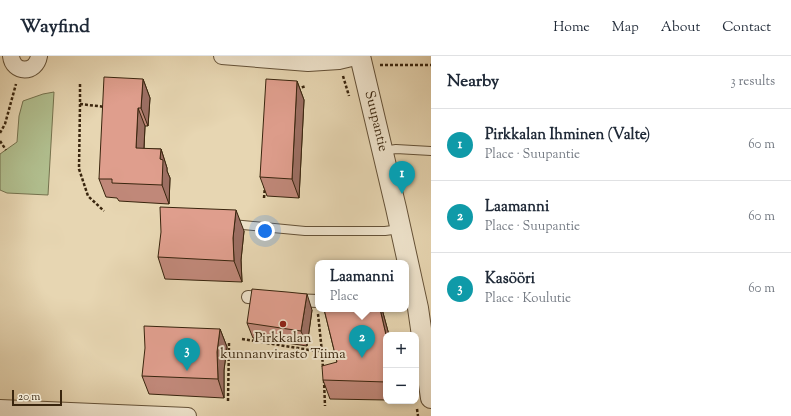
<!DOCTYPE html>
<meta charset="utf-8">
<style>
body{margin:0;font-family:"Sorts Mill Goudy",serif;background:#f2f2f3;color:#1f2937}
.controls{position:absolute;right:12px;bottom:12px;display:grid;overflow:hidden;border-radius:8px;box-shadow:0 2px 6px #0003}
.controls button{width:36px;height:36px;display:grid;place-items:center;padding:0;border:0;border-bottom:1px solid #e0e1e3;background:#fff;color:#1f2937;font:20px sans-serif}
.scale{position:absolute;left:12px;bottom:10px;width:50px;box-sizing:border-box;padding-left:4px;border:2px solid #39250e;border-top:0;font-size:11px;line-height:14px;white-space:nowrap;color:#39250e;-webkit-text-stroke:3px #efe4cd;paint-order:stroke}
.you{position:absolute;left:265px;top:175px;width:14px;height:14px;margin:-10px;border:3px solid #fff;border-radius:50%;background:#1a73e8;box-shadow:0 0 0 6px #1a73e833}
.badge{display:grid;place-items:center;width:26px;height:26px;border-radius:50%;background:#8f2418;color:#fff;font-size:13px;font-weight:700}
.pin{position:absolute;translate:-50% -33px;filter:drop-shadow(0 1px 2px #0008)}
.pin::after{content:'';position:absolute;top:21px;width:14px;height:12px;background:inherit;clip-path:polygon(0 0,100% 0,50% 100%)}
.popup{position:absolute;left:315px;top:204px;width:94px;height:52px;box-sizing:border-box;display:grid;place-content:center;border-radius:8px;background:#fff;filter:drop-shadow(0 1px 3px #0005);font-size:13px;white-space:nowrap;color:#747a83}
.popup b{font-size:15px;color:#1f2937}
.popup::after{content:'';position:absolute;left:50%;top:100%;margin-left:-8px;border:8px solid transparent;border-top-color:#fff}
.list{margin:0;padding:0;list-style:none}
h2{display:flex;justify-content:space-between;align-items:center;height:52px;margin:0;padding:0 16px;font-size:17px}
h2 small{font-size:13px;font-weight:400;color:#747a83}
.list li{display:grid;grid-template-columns:26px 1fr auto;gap:12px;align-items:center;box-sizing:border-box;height:72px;padding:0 16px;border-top:1px solid #e0e1e3}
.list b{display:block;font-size:15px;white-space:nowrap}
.list p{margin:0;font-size:13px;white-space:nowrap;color:#747a83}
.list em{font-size:13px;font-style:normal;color:#747a83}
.map{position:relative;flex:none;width:431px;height:360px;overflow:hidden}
header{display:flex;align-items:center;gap:24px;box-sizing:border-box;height:56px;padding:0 20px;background:#fff;border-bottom:1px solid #e0e1e3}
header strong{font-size:19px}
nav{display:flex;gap:22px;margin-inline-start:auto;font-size:14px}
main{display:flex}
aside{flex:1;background:#fff}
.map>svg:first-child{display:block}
</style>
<header>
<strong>Wayfind</strong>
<nav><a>Home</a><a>Map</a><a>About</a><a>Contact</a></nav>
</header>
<main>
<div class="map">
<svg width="431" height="360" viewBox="0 0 431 360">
<rect width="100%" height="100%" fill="#e7d6b2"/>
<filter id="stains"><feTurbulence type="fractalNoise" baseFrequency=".005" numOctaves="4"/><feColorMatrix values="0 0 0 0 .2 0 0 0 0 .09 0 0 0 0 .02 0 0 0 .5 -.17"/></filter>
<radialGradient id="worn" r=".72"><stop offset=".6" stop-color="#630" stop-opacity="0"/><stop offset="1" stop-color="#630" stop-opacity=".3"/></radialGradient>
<!-- green -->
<path fill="#b1bf8f" stroke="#75724e" d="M54 36 48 139 7 137 0 134V98L17 86 19 60 23 45 43 38Z"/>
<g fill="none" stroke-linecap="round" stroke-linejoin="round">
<defs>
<path id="service" d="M383 95 396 93 431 95
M232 168 305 175H385L400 173"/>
<path id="pedestrian" d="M248 241 267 242
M293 244 318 245"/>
<path id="minor" d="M11 0C13 18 36 18 39 0
M222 0 308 7 339 5 360 0
M0 352 188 360"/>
<g id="tertiary">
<path id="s1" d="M360 0 396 152 418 252 431 342"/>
</g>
</defs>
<!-- service casing -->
<use href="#service" stroke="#645137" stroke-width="10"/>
<!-- pedestrian casing -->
<use href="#pedestrian" stroke="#645137" stroke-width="14"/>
<!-- minor casing -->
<use href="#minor" stroke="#645137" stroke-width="18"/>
<!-- tertiary casing -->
<use href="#tertiary" stroke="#645137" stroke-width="22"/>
<!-- path -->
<path stroke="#39250e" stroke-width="2.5" stroke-dasharray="3 2" stroke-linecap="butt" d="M380 9H431
M343 20 349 40
M80 28V48L106 51
M297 33 306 30
M80 48 79 113 88 140 104 155
M0 77 5 68 16 28
M0 85 6 94
M264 142 265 130
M318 258 322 296 323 313
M242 283 322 296
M324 324 325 350
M228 345 229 287
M417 353 418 360"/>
<!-- service -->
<use href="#service" stroke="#efe4cd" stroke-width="8"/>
<!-- pedestrian -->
<use href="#pedestrian" stroke="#efe4cd" stroke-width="12"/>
<!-- minor -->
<use href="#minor" stroke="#efe4cd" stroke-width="16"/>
<!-- tertiary -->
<use href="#tertiary" stroke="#efe4cd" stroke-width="20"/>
</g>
<!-- wall -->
<path fill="#c08879" stroke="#39250e" d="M143 23 150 42 148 70H145L144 93H161L167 112V115L170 122 169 148 119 145 117 142 106 141 99 123Z
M297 25 304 44 299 142 267 140 260 121Z
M244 175 241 204 242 226 165 223 158 201Z
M324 253H382L389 279H386V344L330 343 323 324 337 306Z
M312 254 307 290 253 282 247 267Z
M220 273 227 291 224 314V342L149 338 142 320Z"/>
<!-- shaded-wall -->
<path fill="#9c6f63" stroke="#39250e" d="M143 23 150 42 148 70 141 52Z
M297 25 304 44 299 142 292 123Z
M138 52 145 70 143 111 136 92Z
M161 93 167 112V115L170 122 169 148 162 129 160 103Z
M236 154 244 175 241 204 242 226 234 205 233 182Z
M307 238 312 254 307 290 301 275Z
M380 253H382L389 279H386Z
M220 273 227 291 224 314V342L218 323 217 296Z"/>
<!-- building -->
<path fill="#df9e8d" stroke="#39250e" d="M104 21 143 23 141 52H138L136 92 161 93 160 103 163 104 162 129 112 127V123H99Z
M266 23 297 25 292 123 260 121Z
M160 151 236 154 233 182 234 205 158 201 161 176Z
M252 233 287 236 307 238 301 275 247 267Z
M324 253H380L386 279V326L323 324 322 310 337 306Z
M144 270 220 273 217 296 218 323 142 320 145 292Z"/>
<!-- markers -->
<circle fill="#8f2418" stroke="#efe4cd" stroke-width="1.5" cx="283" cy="268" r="4"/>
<g text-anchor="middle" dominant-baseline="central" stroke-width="4" stroke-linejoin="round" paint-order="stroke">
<!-- street labels -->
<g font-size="14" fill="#39250e" stroke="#efe4cd">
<text stroke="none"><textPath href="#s1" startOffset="67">Suupantie</textPath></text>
</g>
<!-- poi labels -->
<g font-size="14" fill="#39250e" stroke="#efe4cd">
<text x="283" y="283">Pirkkalan<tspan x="283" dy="16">kunnanvirasto Tiima</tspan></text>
</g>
</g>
<rect width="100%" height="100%" filter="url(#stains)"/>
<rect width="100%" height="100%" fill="url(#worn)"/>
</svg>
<div class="controls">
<button>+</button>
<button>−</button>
</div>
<div class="scale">20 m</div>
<div class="you"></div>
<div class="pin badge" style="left:402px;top:138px;background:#0f9aa8">1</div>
<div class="pin badge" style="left:362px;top:302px;background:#0f9aa8">2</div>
<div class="popup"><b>Laamanni</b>Place</div>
<div class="pin badge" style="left:187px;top:315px;background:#0f9aa8">3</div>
</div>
<aside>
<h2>Nearby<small>3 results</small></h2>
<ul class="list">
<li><span class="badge" style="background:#0f9aa8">1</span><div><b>Pirkkalan Ihminen (Valte)</b><p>Place · Suupantie</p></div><em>60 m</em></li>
<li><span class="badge" style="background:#0f9aa8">2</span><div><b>Laamanni</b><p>Place · Suupantie</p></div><em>60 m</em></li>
<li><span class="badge" style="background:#0f9aa8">3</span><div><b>Kasööri</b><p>Place · Koulutie</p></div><em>60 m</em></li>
</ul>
</aside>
</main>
